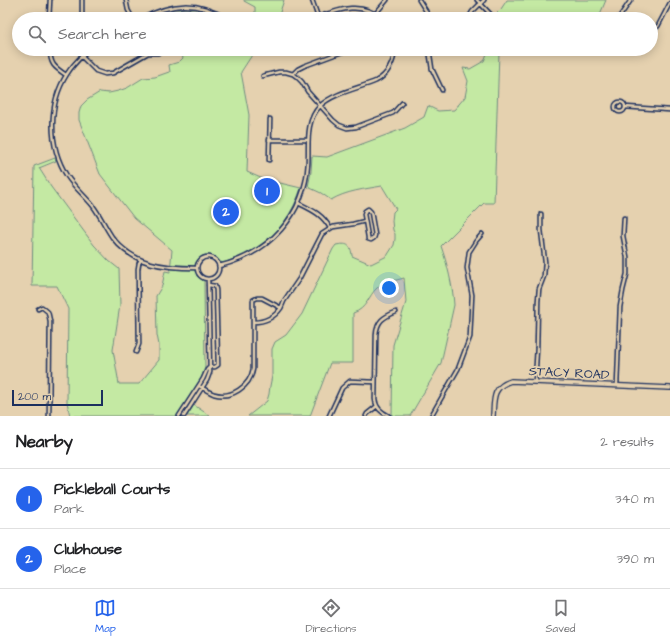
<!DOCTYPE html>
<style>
body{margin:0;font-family:"Architects Daughter",sans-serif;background:#f2f2f2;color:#202124}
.scale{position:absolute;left:12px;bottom:10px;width:91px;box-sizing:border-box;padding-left:4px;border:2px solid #1b2f5e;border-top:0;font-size:11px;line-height:14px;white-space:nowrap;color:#1b2f5e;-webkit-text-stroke:3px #e5d1af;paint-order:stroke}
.you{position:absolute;left:389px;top:288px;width:14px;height:14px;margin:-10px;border:3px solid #fff;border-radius:50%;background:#1a73e8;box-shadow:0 0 0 6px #1a73e833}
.badge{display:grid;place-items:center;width:26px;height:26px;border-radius:50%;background:#2563eb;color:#fff;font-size:13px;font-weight:700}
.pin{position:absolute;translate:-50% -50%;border:2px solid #fff;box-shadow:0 1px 4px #0006}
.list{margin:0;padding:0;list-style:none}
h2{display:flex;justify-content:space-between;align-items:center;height:52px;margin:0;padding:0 16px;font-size:17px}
h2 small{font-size:13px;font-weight:400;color:#757577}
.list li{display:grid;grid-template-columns:26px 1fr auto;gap:12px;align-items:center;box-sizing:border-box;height:60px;padding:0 16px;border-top:1px solid #e0e0e0}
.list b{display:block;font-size:15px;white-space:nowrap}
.list p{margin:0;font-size:13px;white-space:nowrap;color:#757577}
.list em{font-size:13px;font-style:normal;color:#757577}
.icon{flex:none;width:22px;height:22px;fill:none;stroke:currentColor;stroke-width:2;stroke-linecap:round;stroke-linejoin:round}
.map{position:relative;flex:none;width:670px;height:416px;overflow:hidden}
.search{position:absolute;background:#fff;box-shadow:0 2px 10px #0003;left:12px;right:12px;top:12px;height:44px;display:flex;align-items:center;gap:10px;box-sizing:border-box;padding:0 14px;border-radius:22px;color:#757577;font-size:15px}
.sheet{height:172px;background:#fff}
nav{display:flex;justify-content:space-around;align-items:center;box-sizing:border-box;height:56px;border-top:1px solid #e0e0e0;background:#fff;font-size:11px;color:#757577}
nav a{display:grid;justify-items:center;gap:2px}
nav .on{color:#2563eb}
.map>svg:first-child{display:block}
</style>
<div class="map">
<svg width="670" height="416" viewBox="0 0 670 416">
<rect width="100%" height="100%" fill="#e5d1af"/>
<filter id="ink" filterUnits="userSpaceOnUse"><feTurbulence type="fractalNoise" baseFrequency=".025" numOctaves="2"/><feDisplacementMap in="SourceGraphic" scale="8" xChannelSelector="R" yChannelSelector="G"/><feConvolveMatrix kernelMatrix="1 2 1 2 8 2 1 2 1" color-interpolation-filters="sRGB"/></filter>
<g filter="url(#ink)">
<!-- green -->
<path fill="#c4e9a3" stroke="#708c80" d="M244 0H284L280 12 283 19H255V7L244 1Z
M507 0H606L598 19H497L494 16 501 9Z
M185 9 203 11 220 19H171V11Z
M179 49H231L252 55 241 72 249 115 247 172 263 179 301 188C288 228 262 250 223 263 219 262 217 258 213 256 199 251 194 265 197 276L204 281V283L205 367 201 379 177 416H70L67 402 68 309 57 286H32L34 166 55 158 56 161 39 168 51 187 94 245 109 261 119 269 120 305 113 350 119 384H139L159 360V345L157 335 156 296 162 286 165 271 170 272 172 250 134 218 100 174 79 120V113L81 106 87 100 100 92 109 93 118 91 127 88 143 78 155 77 169 72H170L169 65 179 62 183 58Z
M489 49H502L499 52 494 203H484L441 246C447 263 453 287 454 305L441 363 410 416H389L392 415 393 345 406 302 404 278C395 281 385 281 377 288 368 296 367 309 353 313V363H330L310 416H248L267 401 269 394 270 386 272 376V349L275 342 286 335 302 314 333 249 336 245C347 243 351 244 352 256L371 264 387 256 394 245 395 239V234L393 230 392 221 393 212 396 209 382 186C365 189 346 191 331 200L321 193 308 187 311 172 312 156 327 157 405 128 424 117 428 106 438 111 454 110 465 97 468 81 463 68 470 69 484 61Z
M194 405 210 416H187Z"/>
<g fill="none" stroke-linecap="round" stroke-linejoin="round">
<defs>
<path id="street" d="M82 0V16L83 19
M126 0 128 10 133 19
M312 0 318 17
M419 0 426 11 428 19
M477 0 495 19
M376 13 387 0
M49 19 50 0
M141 19C171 3 197 0 227 19
M313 19C338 10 360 0 383 19
M468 19 472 12 484 0
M618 19 631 0
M651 34 658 26 670 3
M50 49C50 64 54 67 66 75
M89 49C81 57 73 64 67 74 48 104 48 146 67 176 74 187 84 195 93 206 100 215 105 227 112 237 133 265 164 268 197 268
M429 49 432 69 442 90
M81 56 96 71 105 74 113 73 148 53H158
M293 74 298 69 304 66 350 49
M263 76 279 72H286L293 74 297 77 302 82 308 92 333 120 339 125 347 128 356 127 393 113 402 103
M615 107a5 5 0 1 1 10 0a5 5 0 1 1-10 0Z
M625 107 670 110
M269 140H308
M269 160 270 119
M298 203C312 210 322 214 330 228
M368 209 371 212 375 235 374 238 371 240 368 239V237L364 214 365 211Z
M197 268a11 11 0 1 1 22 0a11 11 0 1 1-22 0Z
M219 266C269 254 305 215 308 163 309 144 305 121 320 106 333 93 360 88 376 81 388 75 394 62 395 49
M208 285 215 286 216 290 218 365 215 367H210
M38 309 42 307 48 312 50 321 49 416
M253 322C265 322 274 318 281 308
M136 352 139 344 138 269 139 263 141 260
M535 382 537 348 538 301 539 289 544 276 545 262 541 230V214
M617 385 620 307 623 290 627 274V257L623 236 624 218
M199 386C204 389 209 392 214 394 231 399 250 387 253 369V300L257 298H262L281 308 284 301 299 279 322 234 333 227 353 224 365 221
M179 416 203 379 207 370 210 367
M184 416 207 380 210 372 208 279
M329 416 342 388 350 381 375 382
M366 416 367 414 377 406
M389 416C381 412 376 408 375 399L376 335C377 321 383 317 396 312
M431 416 458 369 470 337 472 295 467 268 469 252 476 241 482 234"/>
<path id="secondary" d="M493 416C494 399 492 387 511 381L670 388"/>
</defs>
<!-- street casing -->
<use href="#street" stroke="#1b2f5e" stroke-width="5.5"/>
<!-- secondary casing -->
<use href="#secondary" stroke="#1b2f5e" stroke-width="6"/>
<!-- street -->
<use href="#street" stroke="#e5d1af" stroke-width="2.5"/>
<!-- secondary -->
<use href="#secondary" stroke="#e5d1af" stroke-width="3.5"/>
</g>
</g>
<g text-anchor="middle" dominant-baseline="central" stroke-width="3.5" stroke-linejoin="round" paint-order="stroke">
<!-- street labels -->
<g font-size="13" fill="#1b2f5e" stroke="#e5d1af">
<text transform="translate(569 373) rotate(3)">STACY ROAD</text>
</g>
</g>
</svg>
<div class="scale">200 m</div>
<div class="you"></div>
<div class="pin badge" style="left:267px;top:191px">1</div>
<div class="pin badge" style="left:226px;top:212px">2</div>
<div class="search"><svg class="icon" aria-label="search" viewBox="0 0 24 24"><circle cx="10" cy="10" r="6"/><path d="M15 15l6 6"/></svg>Search here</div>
</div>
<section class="sheet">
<h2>Nearby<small>2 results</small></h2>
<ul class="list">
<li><span class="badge">1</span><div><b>Pickleball Courts</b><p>Park</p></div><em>340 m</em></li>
<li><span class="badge">2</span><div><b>Clubhouse</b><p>Place</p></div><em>390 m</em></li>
</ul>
</section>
<nav>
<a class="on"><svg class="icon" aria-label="map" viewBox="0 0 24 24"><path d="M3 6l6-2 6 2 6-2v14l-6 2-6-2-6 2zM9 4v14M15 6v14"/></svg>Map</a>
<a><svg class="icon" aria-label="directions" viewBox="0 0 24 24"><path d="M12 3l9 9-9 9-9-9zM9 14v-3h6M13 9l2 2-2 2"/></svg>Directions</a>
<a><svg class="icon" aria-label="saved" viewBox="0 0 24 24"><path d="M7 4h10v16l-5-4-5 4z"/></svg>Saved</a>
</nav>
